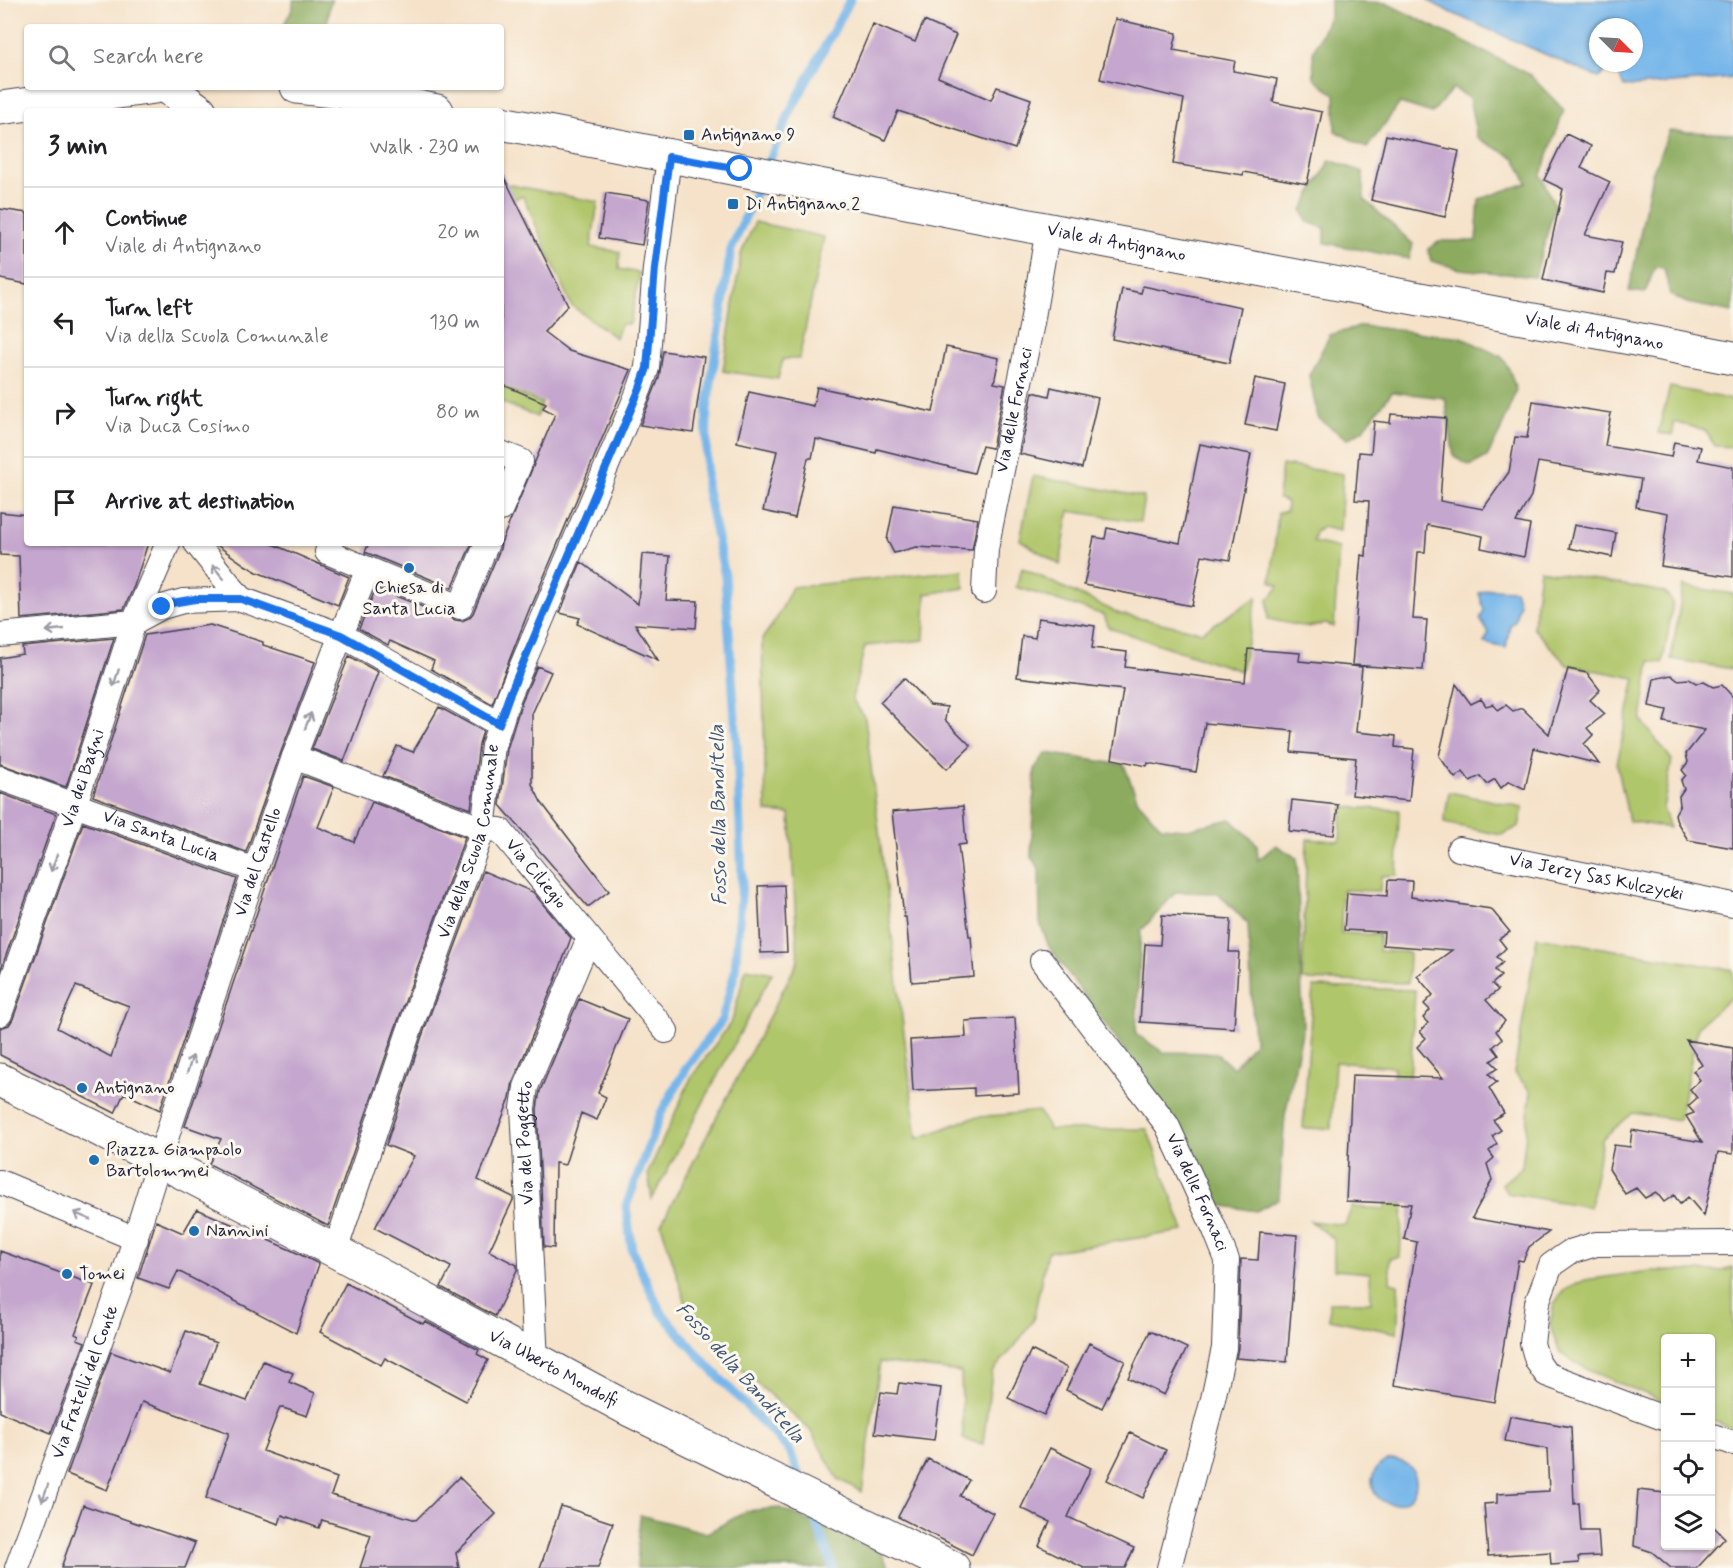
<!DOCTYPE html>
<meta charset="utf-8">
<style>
body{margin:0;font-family:Mynerve,sans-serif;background:#f6f6f6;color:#202124}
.controls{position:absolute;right:18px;bottom:18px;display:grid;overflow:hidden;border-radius:6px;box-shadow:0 2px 4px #0004}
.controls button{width:54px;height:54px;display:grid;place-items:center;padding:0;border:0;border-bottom:2px solid #e0e0e0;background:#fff;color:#202124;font:30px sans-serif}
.compass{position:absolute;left:1589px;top:18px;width:54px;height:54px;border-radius:50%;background:#fff;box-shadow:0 2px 4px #0004;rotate:114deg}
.stop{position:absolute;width:18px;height:18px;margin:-14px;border:4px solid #1a73e8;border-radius:50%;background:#fff}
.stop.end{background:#1a73e8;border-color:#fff;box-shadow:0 2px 6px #0008}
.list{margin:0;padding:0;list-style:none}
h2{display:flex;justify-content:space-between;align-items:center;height:78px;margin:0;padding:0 24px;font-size:26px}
h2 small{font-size:20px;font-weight:400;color:#757577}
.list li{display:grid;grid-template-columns:39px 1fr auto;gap:18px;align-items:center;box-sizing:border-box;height:90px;padding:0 24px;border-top:2px solid #e0e0e0}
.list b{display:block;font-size:22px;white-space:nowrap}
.list p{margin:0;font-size:20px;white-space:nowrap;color:#757577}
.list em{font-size:20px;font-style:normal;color:#757577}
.icon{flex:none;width:33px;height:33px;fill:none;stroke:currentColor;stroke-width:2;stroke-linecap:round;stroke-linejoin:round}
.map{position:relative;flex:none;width:1733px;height:1568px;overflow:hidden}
.search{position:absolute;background:#fff;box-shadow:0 2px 4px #0004;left:24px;top:24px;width:480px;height:66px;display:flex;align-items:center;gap:15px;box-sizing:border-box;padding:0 21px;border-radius:6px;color:#757577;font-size:22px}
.panel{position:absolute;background:#fff;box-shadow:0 2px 4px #0004;left:24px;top:108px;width:480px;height:438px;border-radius:6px}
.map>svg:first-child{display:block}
</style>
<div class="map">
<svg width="1733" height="1568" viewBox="0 0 1733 1568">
<rect width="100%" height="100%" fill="#fbf7ec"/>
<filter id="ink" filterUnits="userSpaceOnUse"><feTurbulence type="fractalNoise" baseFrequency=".0167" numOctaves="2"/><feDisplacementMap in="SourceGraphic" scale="12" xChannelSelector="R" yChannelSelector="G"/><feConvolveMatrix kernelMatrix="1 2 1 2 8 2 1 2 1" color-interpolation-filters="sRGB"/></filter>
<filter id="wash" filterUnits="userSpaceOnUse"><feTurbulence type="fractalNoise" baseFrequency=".008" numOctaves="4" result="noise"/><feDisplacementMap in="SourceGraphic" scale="24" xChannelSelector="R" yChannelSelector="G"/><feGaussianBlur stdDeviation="1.35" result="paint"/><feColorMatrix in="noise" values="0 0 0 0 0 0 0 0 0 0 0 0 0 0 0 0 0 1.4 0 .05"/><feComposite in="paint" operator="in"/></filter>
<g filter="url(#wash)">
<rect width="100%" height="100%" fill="#f5e2c9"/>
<!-- green -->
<path fill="#b0c66b" stroke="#697453" stroke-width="1.5" d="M501 183 598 202 591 247 620 252 619 269 640 273 630 324H621L616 338 571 305 523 196 501 203Z
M755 222 824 237 799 359H783L778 379 723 371 741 254Z
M501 386 542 403 537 417 501 402Z
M1670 387 1733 400V447L1715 446 1705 430 1673 422V435L1658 433Z
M1282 465 1343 474 1340 531 1323 527 1315 532 1313 542 1339 548 1334 627 1326 624 1306 627 1268 619V598L1271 597 1279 586 1271 581 1278 513 1286 511 1287 502 1278 498Z
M1033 476 1144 497 1140 522 1069 511 1060 565 1020 540Z
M1022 568 1120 614 1202 632 1257 597 1241 671 1109 628 1104 615 1016 587Z
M963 570 964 588 926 594 924 640 865 646 852 699 865 718 917 1139 971 1118 1039 1111 1049 1130 1147 1129 1184 1231 1047 1252 1033 1321 1014 1347 992 1372 983 1444 963 1439 961 1372 880 1362 862 1492 838 1479 810 1430 728 1358 686 1304 661 1224 798 961 790 814 766 812 762 639 777 618 792 587Z
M1540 570 1664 592 1673 602 1663 663 1650 661 1641 720 1672 760 1663 808 1670 828 1629 821 1617 764 1635 678 1567 665 1533 628Z
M1683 586 1733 594V669L1671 659Z
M1449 792 1523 807 1519 827 1501 835 1444 823Z
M1342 807 1399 810 1397 875 1381 876 1380 891 1342 890 1341 933 1379 935V951L1409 952 1408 983 1302 980 1307 839 1340 841Z
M1537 937 1733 970V996L1698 1026 1679 1120 1633 1113 1602 1139 1590 1207 1507 1193 1502 1184 1522 1167 1531 1091 1514 1073Z
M746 968 772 973 652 1199 648 1173 691 1078 732 1021Z
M1313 987 1415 990 1400 1257 1390 1258V1282L1398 1284 1399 1302 1397 1333 1329 1319V1302H1371L1370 1273 1334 1270V1239L1310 1221 1345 1225 1352 1207 1386 1209 1394 1067 1335 1062 1331 1129 1303 1128Z
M1733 1268V1429L1711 1420 1710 1338H1666L1665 1402 1590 1371 1560 1353 1550 1326 1554 1304 1564 1290 1585 1280 1650 1271H1721Z"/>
<!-- forest -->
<path fill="#8cab5f" stroke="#57664d" stroke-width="1.5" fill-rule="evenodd" d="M293 0H332L329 7 327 27H283C286 17 295 10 293 0Z
M1330 0 1386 3 1529 74 1564 110 1541 175 1555 206 1535 277 1460 269 1431 261 1428 249 1440 241H1476L1479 199 1527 183 1515 158 1477 138 1469 98 1453 88 1432 113 1400 103 1367 148 1335 131V95L1314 78 1313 52 1330 15Z
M1669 131 1733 134V275L1731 284 1733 285V312L1687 303 1670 295 1664 268 1655 267 1645 293 1629 291 1652 174Z
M1330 160 1363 172 1364 199 1413 244 1409 259 1325 243V228L1307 222 1302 210Z
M1362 326 1461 337 1502 357 1510 371 1516 390 1500 432 1487 457 1470 466 1454 457 1445 398 1392 392 1363 430 1347 439 1318 418 1309 375 1330 335Z
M1046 753 1124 765 1138 801 1161 827 1187 829 1231 819 1257 844 1258 860 1276 845 1297 858 1303 1028 1285 1115 1279 1199 1256 1211 1212 1204 1138 1069 1049 947 1040 923 1039 868 1031 857 1035 768ZM1176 892 1218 893 1248 924 1254 1043 1233 1068 1216 1053 1163 1052 1136 1034 1141 931Z
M780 1508 881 1552 889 1568H637L640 1515 707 1533 747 1511Z"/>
<!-- water -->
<path fill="#76b6ea" stroke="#4c6c92" stroke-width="1.5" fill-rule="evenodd" d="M1427 0H1733V78L1624 87 1617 70 1610 66 1599 78 1454 14ZM1598 27H1634V63H1598Z
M1489 589 1515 590 1519 603 1515 621 1510 625 1506 648 1484 643 1489 633 1480 619 1484 610 1479 593Z
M1372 1482a22 22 0 1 1 44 0a22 22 0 1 1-44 0Z"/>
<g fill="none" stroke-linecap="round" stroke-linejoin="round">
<!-- stream -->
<path stroke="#76b6ea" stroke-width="9" d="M802 1484 790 1451 709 1367 660 1311 632 1250 626 1206 661 1113 687 1067 722 1020 735 972 742 882 737 747 725 576 706 486 707 409 731 250 791 110 850 0
M811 1508 833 1568"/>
</g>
<g id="blocks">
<!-- building -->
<path fill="#c4a6ce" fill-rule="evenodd" d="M1115 19 1177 33 1173 50 1235 61 1233 71 1277 79 1273 102 1322 112 1307 184 1244 172 1243 175 1173 164 1184 99 1100 79Z
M924 21 956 35 938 77 991 100 997 87 1031 99 1015 149 898 111 885 140 833 117 873 24 915 42Z
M1566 134 1591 146 1581 168 1610 182 1585 235 1622 242 1615 274 1607 273 1603 293 1543 280 1563 189 1544 180Z
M1386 135 1459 151 1445 217 1371 200Z
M501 171 568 305 544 332 569 351 631 370 532 605H531L492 704 431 669 434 661 390 641 388 645 359 629 376 588 455 620 462 621 469 618 473 613 500 549 501 543 555 414 543 408 546 403 501 384Z
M606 193 649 200 642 245 599 238Z
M0 209 27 213V284L0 279Z
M1143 286 1241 307 1229 363 1112 339 1122 289 1141 293Z
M946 347 999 358 994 383 1005 385 992 448 982 446 974 473 877 449 876 453 816 439 812 458H808L795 518 763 511 777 451 737 442 749 392 813 406 817 387 933 412Z
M663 351 704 357 693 433 640 425 659 378Z
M1255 378 1285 384 1276 431 1245 425Z
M1051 387 1098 398 1082 468 1020 454 1033 392 1049 396Z
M1533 401 1611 413 1605 446 1671 457 1674 442 1701 447 1698 460 1733 467V577L1661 566 1668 513 1636 507 1641 479 1538 462 1531 496 1516 522 1530 525 1524 557 1481 548 1483 536 1427 525 1425 552H1418L1413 619 1427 620 1423 670 1352 665 1361 555 1366 556 1369 501 1355 500 1359 452 1371 453 1374 421 1390 423 1391 414 1446 418 1440 501 1483 509 1509 472 1515 437 1527 438Z
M1200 444 1251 454 1230 560 1202 555 1192 606 1084 585 1094 537 1105 539 1107 528 1180 543Z
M894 505 978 519 972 550 916 547 894 553 887 540Z
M0 512 27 515V543H148L134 586 124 609 21 619 19 556 0 555Z
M1574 525 1616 533 1612 557 1569 548Z
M214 543H270L349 577 338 605 257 572 245 565Z
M369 543H472L452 588 365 552Z
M642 554 670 556 666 600 698 601 696 628 635 624 658 660 577 624 580 618 560 613 581 562 638 604Z
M1038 618 1095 626 1092 648 1127 652 1125 667 1245 682 1248 649 1300 653 1299 661 1362 667 1356 732 1396 736 1395 747 1414 749 1409 801 1352 795 1356 758 1291 752 1293 731 1205 723 1196 772 1148 763 1147 766 1112 759 1123 690 1017 677 1022 636 1035 638Z
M210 625 263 642V645L315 662 281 752 246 852 93 796 145 635Z
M114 638 66 787 0 764V658L23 654 22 647Z
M349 656 378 672 344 761 312 749Z
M537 666 551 672 532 714V784L541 802 609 891 588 907 500 805 507 749 522 701Z
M1568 669 1587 673 1600 690 1590 700 1605 714 1587 728 1593 735 1584 744 1599 764 1534 748 1525 789 1509 781 1501 788 1495 779 1487 784 1480 776 1470 781 1463 772 1455 778 1439 756 1456 684 1471 704 1481 699 1486 706 1493 704 1498 710 1506 705 1513 711 1522 708 1549 734Z
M1671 675 1677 680 1689 679 1696 683 1704 682 1713 687 1722 685 1732 696 1733 695V848L1688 840 1677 822 1675 814 1680 805 1679 796 1684 789 1681 781 1686 775 1682 770 1688 762 1686 754 1705 730 1664 722 1667 710 1649 706 1654 679Z
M904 678 930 705 947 707 945 720 971 746 947 769 880 702Z
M439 707 483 731 479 744 471 809 383 776 397 746 413 752Z
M303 776 334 787 318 827 354 842 372 802 465 837 395 1029 328 1226 209 1164 221 1139 185 1126Z
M0 793 56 814 0 972Z
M1292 800 1338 805 1334 835 1289 831Z
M963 806 966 844 958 845 969 936H971L974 977 912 982 906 917H904L892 812Z
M83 823 237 879 160 1110 124 1093 115 1113 0 1055V1028L9 1025 13 1019ZM76 986 129 1006 111 1057 57 1028Z
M483 871 533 892 571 938 555 981 513 1082 510 1098 478 1180 513 1197V1200L489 1251 517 1265V1270L495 1316 441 1287 451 1267 375 1228 414 1156 386 1145 421 1039Z
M1388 880 1412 881 1411 897 1491 909 1510 932 1499 939 1506 948 1497 957 1503 962 1495 970 1501 976 1492 984 1498 990 1486 1000 1505 1021 1496 1031 1502 1039 1493 1047 1499 1055 1491 1061 1498 1068 1489 1074 1497 1082 1489 1088 1504 1113 1493 1120 1501 1130 1492 1136 1497 1144 1489 1151 1494 1158 1487 1164 1492 1180 1472 1218 1549 1232 1529 1247 1523 1261 1518 1260 1494 1402 1394 1385 1417 1242 1404 1239 1411 1204 1346 1201 1352 1075 1443 1078 1417 1047 1426 1038 1420 1032 1428 1023 1423 1018 1430 1010 1424 1004 1433 995 1417 976 1452 950 1383 945 1384 932 1344 930 1347 893 1387 896Z
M784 885 787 952 761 953 758 886Z
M1162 915 1231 919 1229 952H1239L1234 1028 1140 1022 1145 944 1160 945Z
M579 999 628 1019 598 1093 606 1097 597 1120 581 1113 565 1165 555 1163 554 1248 544 1247 537 1109 540 1091Z
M1015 1018 1019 1093 974 1096V1088L913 1091 910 1040 966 1037 965 1021Z
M1686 1040 1733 1048V1154L1718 1152 1704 1216 1688 1197 1680 1204 1674 1195 1664 1202 1656 1192 1645 1198 1636 1188 1625 1194 1609 1169 1614 1145 1630 1147 1632 1130 1702 1142 1686 1116 1694 1113 1688 1106 1697 1098 1690 1089 1700 1080 1693 1071 1702 1065Z
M197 1209 293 1251 319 1264 296 1333 178 1271 169 1289 138 1278 156 1221 183 1233Z
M1260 1232 1297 1235 1287 1362 1236 1358 1238 1348 1241 1259 1258 1260Z
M0 1251 94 1285 75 1334 79 1336 77 1339 85 1342 51 1433 0 1412Z
M346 1283 423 1324 425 1321 479 1350 477 1354 488 1360 466 1401 385 1358 381 1365 320 1332Z
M186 1331 216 1343 200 1384 247 1401 263 1361 293 1373 289 1382 315 1393 307 1416 280 1407 263 1451 337 1478 331 1495 416 1520 459 1477 496 1514 456 1553 459 1568H360L371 1535 322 1520 319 1528 282 1515 279 1524 206 1498 229 1433 142 1402 107 1490 67 1474 111 1352 170 1373Z
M1150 1331 1187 1348 1164 1395 1128 1378Z
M1089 1343 1125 1361 1102 1408 1066 1390Z
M1031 1350 1067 1368 1044 1415 1008 1398Z
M899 1383 941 1388 934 1440 875 1433 881 1392 897 1394Z
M1510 1416 1571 1427 1574 1504 1579 1503 1581 1531H1598L1600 1556 1578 1557 1579 1563 1551 1565 1550 1552 1488 1556 1484 1504 1497 1503V1494L1549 1491 1547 1449 1505 1441Z
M1130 1433 1166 1450 1143 1498 1107 1480Z
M1050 1448 1091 1468 1068 1517 1134 1548 1125 1568H1084L1039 1546 1050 1522 1021 1508Z
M928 1459 969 1480 960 1496 993 1513 972 1555 898 1517Z
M1638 1490 1665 1493V1545H1710V1523L1725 1538 1697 1568H1671L1652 1552 1634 1546Z
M83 1505 195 1543 185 1568H61Z
M561 1506 613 1523 598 1568H540Z"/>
</g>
</g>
<g filter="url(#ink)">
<use href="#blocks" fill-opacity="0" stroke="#423f50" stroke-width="1.5"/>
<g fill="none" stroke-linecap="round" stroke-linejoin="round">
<defs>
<g id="street">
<path d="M501 453 521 461 501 509"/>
<path d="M196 543 241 599"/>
<path d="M331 543 327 552 460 607 487 543"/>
<path id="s1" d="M984 591 986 549 1032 323 1048 229"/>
<path d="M0 635 134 622 162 607 183 601 241 599 341 635 499 724"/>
<path id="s2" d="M294 757 483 829 500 830 666 1031"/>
<path id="s3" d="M0 778 255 870"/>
<path id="s4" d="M1459 849 1733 905"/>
<path id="s5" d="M1042 961 1167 1125 1215 1230 1227 1260 1224 1348 1213 1399 1169 1568"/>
<path id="s6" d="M0 1014 75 804 134 622 168 543"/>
<path d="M0 1182 136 1239"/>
<path id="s7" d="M335 1251 408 1034 483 829 493 746 509 696 640 388 647 368 655 268 669 157"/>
<path id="s8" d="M536 1360 523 1108 526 1087 589 938"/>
<path d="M1666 1419 1546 1374 1537 1361 1532 1343 1537 1303 1551 1265 1570 1252 1596 1244 1733 1243"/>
<path d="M1710 1435 1733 1443"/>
<path id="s9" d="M17 1568 120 1287 171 1123 255 870 294 757 341 635 368 569"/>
</g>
<g id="secondary">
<path d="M167 87 200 111"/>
<path d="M297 87 342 92 437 111"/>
<path d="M0 108 155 87"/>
<path id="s10" d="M501 123 1091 238 1625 337 1733 358"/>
<path id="s11" d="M0 1080 102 1131 335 1251 630 1410 953 1568"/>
</g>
</defs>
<!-- street casing -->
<use href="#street" stroke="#423f50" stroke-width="26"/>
<!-- secondary casing -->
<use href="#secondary" stroke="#423f50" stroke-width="35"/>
<!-- street -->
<use href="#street" stroke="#fff" stroke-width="24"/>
<!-- secondary -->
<use href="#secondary" stroke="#fff" stroke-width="33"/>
</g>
<!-- one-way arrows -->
<defs><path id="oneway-shaft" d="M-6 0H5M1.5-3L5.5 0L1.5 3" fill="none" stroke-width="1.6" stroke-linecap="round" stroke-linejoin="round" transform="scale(1.5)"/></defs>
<g stroke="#9c9ca7">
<use href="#oneway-shaft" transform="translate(218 572) rotate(-130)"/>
<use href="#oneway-shaft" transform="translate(55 630) rotate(174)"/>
<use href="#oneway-shaft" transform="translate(116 678) rotate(108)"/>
<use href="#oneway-shaft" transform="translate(308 721) rotate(-69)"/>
<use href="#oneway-shaft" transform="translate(54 863) rotate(110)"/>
<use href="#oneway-shaft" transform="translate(190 1064) rotate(-72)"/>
<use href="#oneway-shaft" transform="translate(82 1216) rotate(-157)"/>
<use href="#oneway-shaft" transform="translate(45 1493) rotate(110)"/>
</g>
</g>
<g fill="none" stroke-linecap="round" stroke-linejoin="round" filter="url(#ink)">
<!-- route -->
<path stroke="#1a73e8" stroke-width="8" d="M162 607 172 603 195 599H241L341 635 499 724 509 696 640 388 647 368 655 268 669 157 740 169"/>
</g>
<!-- markers -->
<g fill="#1f6fb2" stroke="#fbf7ec" stroke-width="2">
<rect x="683" y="129" width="12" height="12" rx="3"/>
<rect x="727" y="198" width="12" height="12" rx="3"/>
<circle cx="409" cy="568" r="6"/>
<circle cx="82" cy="1088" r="6"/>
<circle cx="94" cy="1160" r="6"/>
<circle cx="194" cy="1231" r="6"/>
<circle cx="67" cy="1274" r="6"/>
</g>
<g text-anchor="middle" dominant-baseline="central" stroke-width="6" stroke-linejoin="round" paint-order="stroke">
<!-- poi labels -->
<g font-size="18" fill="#22223b" stroke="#fbf7ec" text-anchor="start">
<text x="701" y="135">Antignano 9</text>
<text x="745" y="204">Di Antignano 2</text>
<text x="409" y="588" text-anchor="middle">Chiesa di<tspan x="409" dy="21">Santa Lucia</tspan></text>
<text x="94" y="1088">Antignano</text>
<text x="106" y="1150">Piazza Giampaolo<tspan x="106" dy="21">Bartolommei</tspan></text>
<text x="206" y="1231">Nannini</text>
<text x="79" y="1274">Tomei</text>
</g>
<!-- street labels -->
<g font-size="18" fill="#22223b" stroke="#fbf7ec">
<text stroke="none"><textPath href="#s10" startOffset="627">Viale di Antignano</textPath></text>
<text stroke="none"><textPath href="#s10" startOffset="1113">Viale di Antignano</textPath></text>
<text stroke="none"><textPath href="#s1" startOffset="184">Via delle Fornaci</textPath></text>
<text stroke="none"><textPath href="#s6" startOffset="250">Via dei Bagni</textPath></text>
<text stroke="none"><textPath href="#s3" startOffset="171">Via Santa Lucia</textPath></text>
<text stroke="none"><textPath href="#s7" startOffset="432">Via della Scuola Comunale</textPath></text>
<text stroke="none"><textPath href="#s9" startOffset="746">Via del Castello</textPath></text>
<text stroke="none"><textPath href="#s2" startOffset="276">Via Ciliegio</textPath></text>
<text stroke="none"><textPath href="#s4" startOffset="140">Via Jerzy Sas Kulczycki</textPath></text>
<text stroke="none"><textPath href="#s8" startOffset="218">Via del Poggetto</textPath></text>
<text stroke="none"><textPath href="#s5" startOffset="280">Via delle Fornaci</textPath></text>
<text stroke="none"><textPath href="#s11" startOffset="624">Via Uberto Mondolfi</textPath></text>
<text stroke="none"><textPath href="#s9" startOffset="198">Via Fratelli del Conte</textPath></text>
</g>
<!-- water labels -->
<g font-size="20" font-style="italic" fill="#3f5678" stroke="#fbf7ec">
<text transform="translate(719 815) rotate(-91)">Fosso della Banditella</text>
<text transform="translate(740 1373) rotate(48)">Fosso della Banditella</text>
</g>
</g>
</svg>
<div class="controls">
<button>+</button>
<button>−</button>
<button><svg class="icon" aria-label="locate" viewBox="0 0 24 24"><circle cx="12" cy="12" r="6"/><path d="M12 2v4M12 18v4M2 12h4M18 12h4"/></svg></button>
<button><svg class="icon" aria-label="layers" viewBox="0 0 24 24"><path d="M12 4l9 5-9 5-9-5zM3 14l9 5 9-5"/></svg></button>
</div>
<svg class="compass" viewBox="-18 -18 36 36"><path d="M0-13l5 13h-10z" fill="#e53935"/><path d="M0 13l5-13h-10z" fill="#757577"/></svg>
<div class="stop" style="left:740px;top:169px"></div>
<div class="stop end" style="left:162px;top:607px"></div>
<div class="search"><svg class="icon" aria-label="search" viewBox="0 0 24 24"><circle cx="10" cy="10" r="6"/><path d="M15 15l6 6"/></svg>Search here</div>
<section class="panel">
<h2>3 min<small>Walk · 230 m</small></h2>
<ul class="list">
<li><svg class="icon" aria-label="ahead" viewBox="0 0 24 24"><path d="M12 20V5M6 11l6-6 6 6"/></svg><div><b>Continue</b><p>Viale di Antignano</p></div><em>20 m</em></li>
<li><svg class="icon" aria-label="left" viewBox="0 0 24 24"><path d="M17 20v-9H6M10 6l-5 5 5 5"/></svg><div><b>Turn left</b><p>Via della Scuola Comunale</p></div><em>130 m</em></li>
<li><svg class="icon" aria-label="right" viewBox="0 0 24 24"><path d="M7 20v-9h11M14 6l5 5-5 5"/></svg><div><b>Turn right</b><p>Via Duca Cosimo</p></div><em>80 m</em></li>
<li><svg class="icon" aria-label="arrive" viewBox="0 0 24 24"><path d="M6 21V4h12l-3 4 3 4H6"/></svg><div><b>Arrive at destination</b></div></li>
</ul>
</section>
</div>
